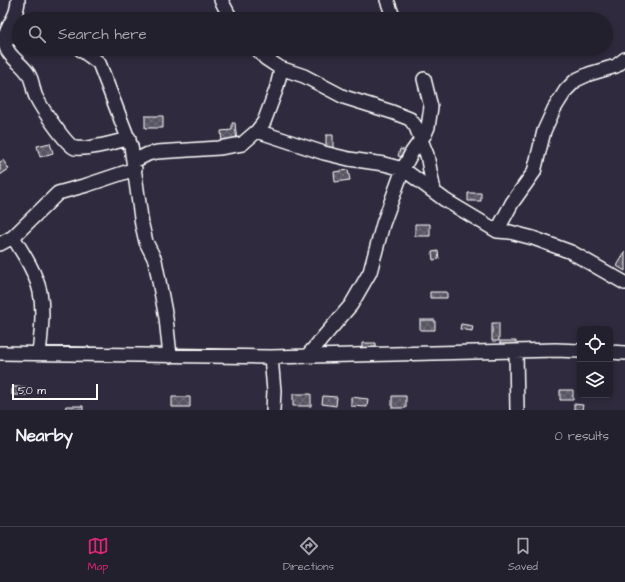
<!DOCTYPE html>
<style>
body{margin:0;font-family:"Architects Daughter",sans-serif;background:#2f2d3a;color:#f1f3f6}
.controls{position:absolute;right:12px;bottom:12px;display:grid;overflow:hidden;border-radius:6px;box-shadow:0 2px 6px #0003}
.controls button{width:36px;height:36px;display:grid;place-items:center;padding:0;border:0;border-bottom:1px solid #403e4a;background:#23202e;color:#f1f3f6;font:20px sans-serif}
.scale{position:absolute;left:12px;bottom:10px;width:86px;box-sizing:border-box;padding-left:4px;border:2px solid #fff;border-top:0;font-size:11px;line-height:14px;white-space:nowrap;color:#fff;-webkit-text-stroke:3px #2f2a3d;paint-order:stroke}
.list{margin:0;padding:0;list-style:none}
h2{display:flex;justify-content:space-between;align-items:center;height:52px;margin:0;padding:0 16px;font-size:17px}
h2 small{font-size:13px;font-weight:400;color:#a3a3aa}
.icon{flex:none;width:22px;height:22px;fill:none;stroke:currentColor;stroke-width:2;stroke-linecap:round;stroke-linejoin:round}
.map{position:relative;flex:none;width:625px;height:410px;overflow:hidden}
.search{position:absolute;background:#23202e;box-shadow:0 2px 6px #0003;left:12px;right:12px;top:12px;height:44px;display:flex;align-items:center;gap:10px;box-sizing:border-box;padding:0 14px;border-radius:22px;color:#a3a3aa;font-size:15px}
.sheet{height:116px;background:#23202e}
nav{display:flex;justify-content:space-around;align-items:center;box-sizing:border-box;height:56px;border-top:1px solid #403e4a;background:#23202e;font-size:11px;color:#a3a3aa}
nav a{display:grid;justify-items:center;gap:2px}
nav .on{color:#db2777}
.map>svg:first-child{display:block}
</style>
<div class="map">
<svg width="625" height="410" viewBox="0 0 625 410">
<defs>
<pattern id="building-cross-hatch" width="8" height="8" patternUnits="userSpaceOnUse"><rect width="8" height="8" fill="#595564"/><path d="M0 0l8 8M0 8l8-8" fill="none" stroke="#726e7b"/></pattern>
</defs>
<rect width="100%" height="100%" fill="#2f2a3d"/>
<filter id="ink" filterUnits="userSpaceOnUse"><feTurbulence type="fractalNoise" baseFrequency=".025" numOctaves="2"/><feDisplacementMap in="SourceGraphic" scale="8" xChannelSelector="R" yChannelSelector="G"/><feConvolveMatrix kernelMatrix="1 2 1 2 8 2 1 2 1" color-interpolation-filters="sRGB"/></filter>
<g filter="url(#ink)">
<!-- building -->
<path fill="url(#building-cross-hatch)" stroke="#fff" d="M145 116H163V128H145Z
M232 123H235L237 142 222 144 221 131 232 130Z
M326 135H333V148H326Z
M50 143 53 153 40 157 37 146Z
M400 149 410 152 408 158 398 156Z
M3 160 9 169 0 175V162Z
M348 170 350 180 335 182 334 172Z
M468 193H481V201H468Z
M415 224H430V236H415Z
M438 251 439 259 433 260 432 252Z
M625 252V271L617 266Z
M430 292H447V298H430Z
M420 320H435V330H420Z
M492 323H499V341H492Z
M461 324 473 326 472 331 460 329Z
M500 341H516V351H500Z
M362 343H376V351H362Z
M12 387H27V395H12Z
M560 390H573V400H560Z
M293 394H311V406H293Z
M323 396 337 397 336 406 322 404Z
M392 396H406V408H392Z
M172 397H190V407H172Z
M351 397 368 399 367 407 351 406Z
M574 404 583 405 582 410H574Z
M66 406H83V410H65Z"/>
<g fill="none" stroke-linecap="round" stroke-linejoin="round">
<defs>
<path id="street" d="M18 0C18 4 17 8 16 12 12 23 4 31 5 43 7 58 25 64 30 77 33 83 33 91 36 97 41 107 66 145 75 148 86 150 118 142 129 138
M221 0 231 19
M387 0 394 19
M5 35 19 39
M80 49 99 63 131 146 142 225 146 242 155 260 166 318 170 356
M257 49 265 58 280 68 304 76 344 97 392 112 410 119 416 127 427 155 434 191
M257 131 324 153 349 159 384 164 403 169 445 200 497 231 510 232 533 238 571 252 625 283
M134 161 148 154 157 152 219 148 242 144 257 131 264 122 276 90 280 74V68
M497 231 512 203 534 172 544 131 554 109 566 90 576 80 589 74 616 66 625 59
M13 237C23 253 36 273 40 292 44 312 41 334 39 354
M0 244 13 237 58 193 87 185 135 169
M516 351 517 410
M610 352 625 353
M0 353 271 357 556 350 580 351
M308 355 351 305 370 272 383 224 403 169 412 152 425 134 428 127 431 107 424 79
M271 357 274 391 273 410"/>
</defs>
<!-- street casing -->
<use href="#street" stroke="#fff" stroke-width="16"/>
<!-- street -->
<use href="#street" stroke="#2f2a3d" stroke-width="13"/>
</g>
</g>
</svg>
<div class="controls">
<button><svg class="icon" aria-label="locate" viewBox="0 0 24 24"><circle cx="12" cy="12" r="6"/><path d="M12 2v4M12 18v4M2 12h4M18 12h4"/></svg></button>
<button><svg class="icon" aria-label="layers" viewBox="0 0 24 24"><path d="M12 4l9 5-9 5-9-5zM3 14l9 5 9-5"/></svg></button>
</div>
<div class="scale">50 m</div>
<div class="search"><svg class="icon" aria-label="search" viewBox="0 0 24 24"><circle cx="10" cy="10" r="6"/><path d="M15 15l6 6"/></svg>Search here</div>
</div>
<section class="sheet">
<h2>Nearby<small>0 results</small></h2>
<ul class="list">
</ul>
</section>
<nav>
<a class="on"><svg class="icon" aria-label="map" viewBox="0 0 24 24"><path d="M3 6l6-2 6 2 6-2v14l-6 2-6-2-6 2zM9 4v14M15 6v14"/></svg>Map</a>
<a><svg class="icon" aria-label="directions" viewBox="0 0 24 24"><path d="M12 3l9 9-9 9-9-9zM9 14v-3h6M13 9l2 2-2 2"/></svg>Directions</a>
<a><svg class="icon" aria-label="saved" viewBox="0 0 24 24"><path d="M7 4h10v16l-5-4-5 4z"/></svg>Saved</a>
</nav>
